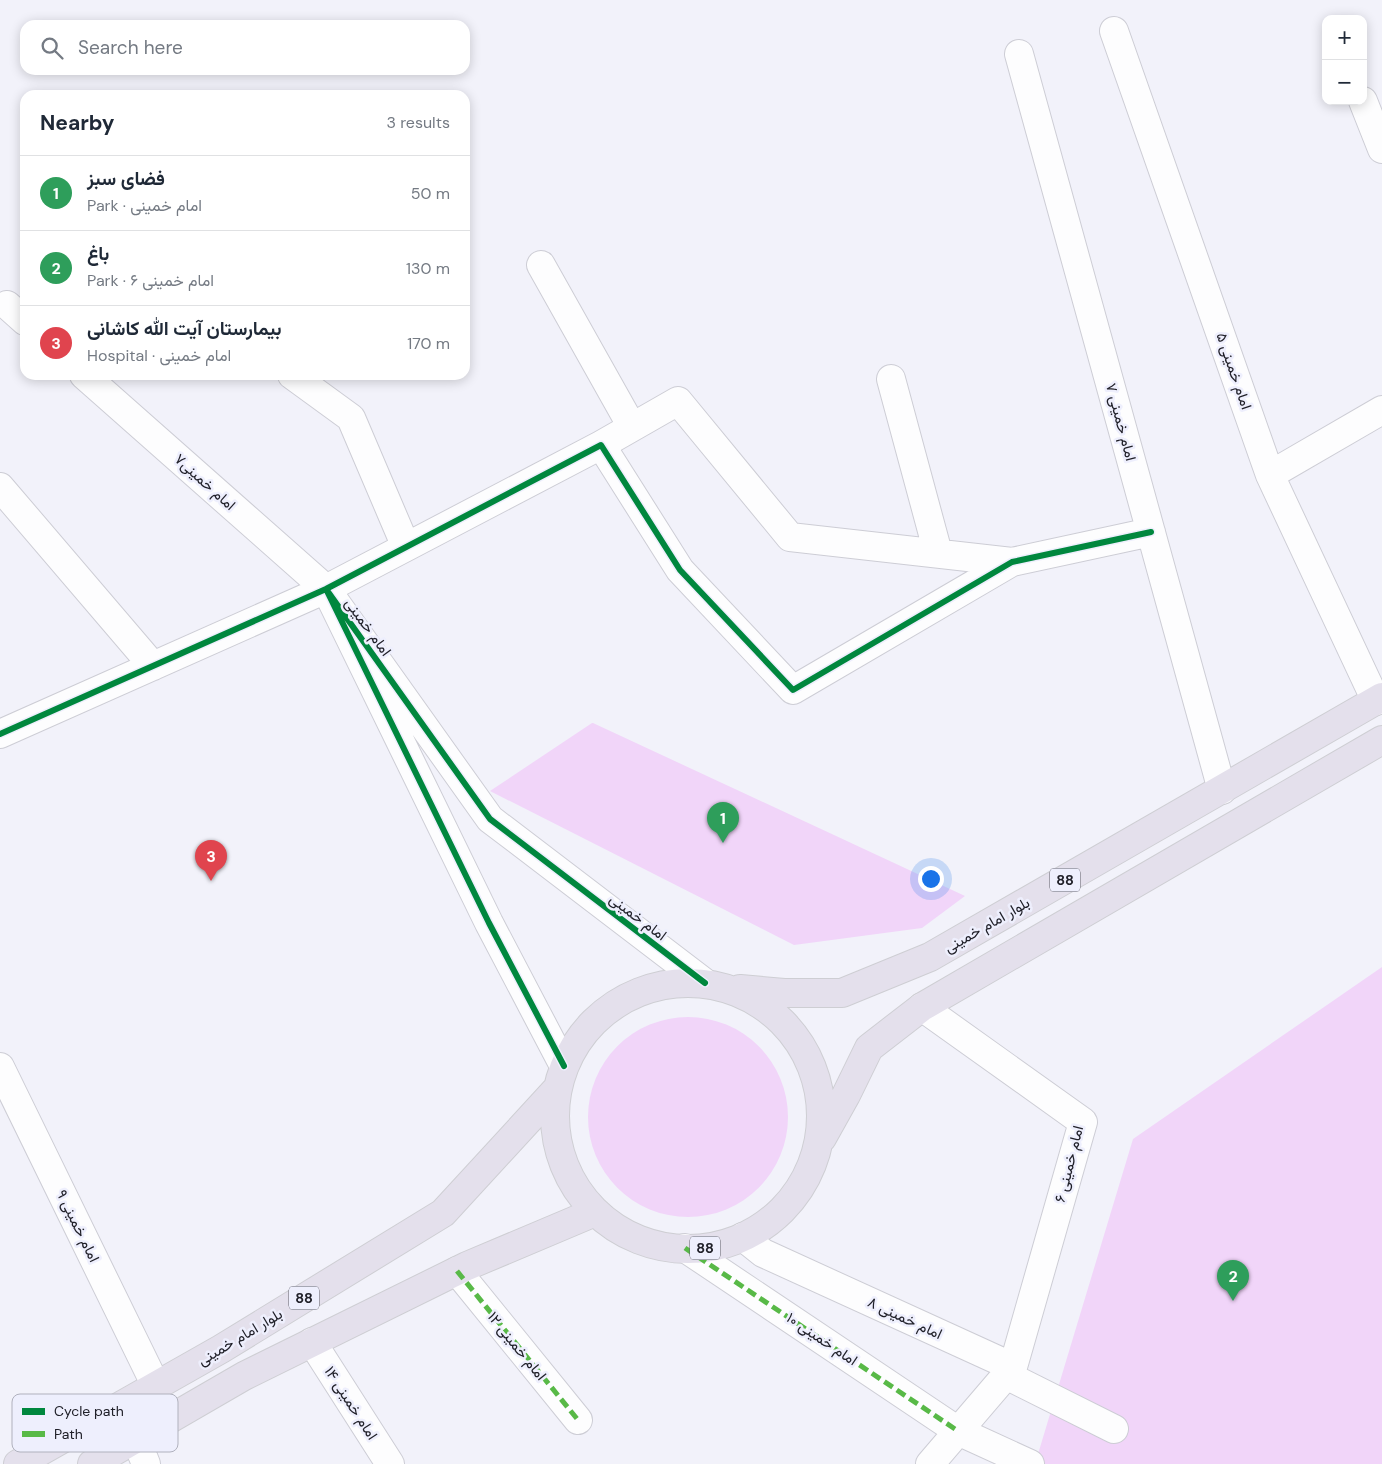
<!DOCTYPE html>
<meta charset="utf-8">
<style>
body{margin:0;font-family:"DM Sans",Vazirmatn,sans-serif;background:#f2f2f3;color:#1f2937}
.controls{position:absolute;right:15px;top:15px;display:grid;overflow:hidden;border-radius:10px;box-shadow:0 2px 12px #0003}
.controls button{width:45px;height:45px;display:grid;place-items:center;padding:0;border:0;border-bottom:1px solid #e0e1e3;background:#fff;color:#1f2937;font:25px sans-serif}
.you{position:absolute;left:930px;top:878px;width:18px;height:18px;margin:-12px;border:4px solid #fff;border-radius:50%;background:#1a73e8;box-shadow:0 0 0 8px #1a73e833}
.badge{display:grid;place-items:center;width:32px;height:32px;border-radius:50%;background:#6a6a72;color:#fff;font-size:16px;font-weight:700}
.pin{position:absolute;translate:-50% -41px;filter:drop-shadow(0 1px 2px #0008)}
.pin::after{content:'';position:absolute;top:26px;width:18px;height:15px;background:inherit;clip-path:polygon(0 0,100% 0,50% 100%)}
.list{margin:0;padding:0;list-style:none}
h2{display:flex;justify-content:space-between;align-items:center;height:65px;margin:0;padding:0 20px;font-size:21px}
h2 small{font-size:16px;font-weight:400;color:#747a83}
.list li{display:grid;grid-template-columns:32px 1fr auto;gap:15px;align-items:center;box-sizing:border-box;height:75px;padding:0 20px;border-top:1px solid #e0e1e3}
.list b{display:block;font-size:19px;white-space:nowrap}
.list p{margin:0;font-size:16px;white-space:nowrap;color:#747a83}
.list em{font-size:16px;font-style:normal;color:#747a83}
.icon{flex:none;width:28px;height:28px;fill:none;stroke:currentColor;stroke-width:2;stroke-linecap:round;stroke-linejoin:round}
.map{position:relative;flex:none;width:1382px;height:1464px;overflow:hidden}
.search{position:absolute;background:#fff;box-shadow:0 2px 12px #0003;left:20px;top:20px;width:450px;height:55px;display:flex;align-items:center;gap:12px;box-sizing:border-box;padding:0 18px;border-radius:15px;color:#747a83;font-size:19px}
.panel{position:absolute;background:#fff;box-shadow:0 2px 12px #0003;left:20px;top:90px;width:450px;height:290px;border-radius:15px}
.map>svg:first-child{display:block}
</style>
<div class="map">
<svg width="1382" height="1464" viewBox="0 0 1382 1464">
<rect width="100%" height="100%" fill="#f2f2fa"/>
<!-- green -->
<path fill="#f1d5f9" d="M592 723H593L965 896 922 928 794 945 490 791Z
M1382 967V1464H1035L1133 1139Z
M588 1117a100 100 0 1 1 200 0a100 100 0 1 1-200 0Z"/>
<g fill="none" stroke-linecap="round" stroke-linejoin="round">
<defs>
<path id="minor" d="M1114 31 1270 475 1376 701
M1019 54 1222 790
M1363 101 1382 149
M541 265 632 427
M7 305 25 321
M84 375 326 589
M292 375 351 418 406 547
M891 379 938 553
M601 445 678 401 790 537 1012 562
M1270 475 1382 410
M0 487 153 666
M0 734 326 589 601 445 680 570 793 690 1012 562 1151 532
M922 1007 1083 1122 1013 1367
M564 1066 489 923 326 589 490 819 705 983
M0 1067 156 1386
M743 1237 763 1253 1013 1367 930 1464
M685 1248 958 1431 1030 1464
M457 1271 578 1420
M312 1342 390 1464
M1006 1375 1114 1429
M136 1439 146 1464"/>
<path id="highway" d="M555 1116a133 133 0 1 1 266 0a133 133 0 1 1-266 0Z
M740 989 784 993H842L930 957 1382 697
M822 1138 846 1095 869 1048 922 1007 1382 740
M18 1464 221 1349 443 1213 556 1090
M92 1464 244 1376 467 1266 595 1212"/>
</defs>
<!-- minor casing -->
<use href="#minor" stroke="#cdcdd5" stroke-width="30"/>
<!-- highway casing -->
<use href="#highway" stroke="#ceced3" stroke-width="30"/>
<!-- minor -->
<use href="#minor" stroke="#fdfdfe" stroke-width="28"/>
<!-- highway -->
<use href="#highway" stroke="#e4e0ec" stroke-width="28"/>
<!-- quiet -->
<path stroke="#58b947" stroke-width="5" stroke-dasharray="10 5" stroke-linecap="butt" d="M685 1248 958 1431
M457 1271 578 1420"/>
<defs>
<path id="cycleway" d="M0 734 326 589 601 445 680 570 793 690 1012 562 1151 532
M564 1066 489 923 326 589 490 819 705 983"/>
</defs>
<!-- cycleway casing -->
<use href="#cycleway" stroke="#eeeffd" stroke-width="9"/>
<!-- cycleway -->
<use href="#cycleway" stroke="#00873e" stroke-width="6"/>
</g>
<g text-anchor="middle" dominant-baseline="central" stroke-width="5" stroke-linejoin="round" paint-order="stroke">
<!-- shield labels -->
<g fill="#eeeffd" stroke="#5e5e69" stroke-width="1">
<rect x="1050" y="868.5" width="30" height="23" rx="4"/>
<rect x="690" y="1236.5" width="30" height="23" rx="4"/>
<rect x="289" y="1286.5" width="30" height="23" rx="4"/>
</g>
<g font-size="14" font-weight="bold" fill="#202029">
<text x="1065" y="880">88</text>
<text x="705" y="1248">88</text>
<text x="304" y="1298">88</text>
</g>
<!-- street labels -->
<g font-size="15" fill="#202029" stroke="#eeeffd">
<text transform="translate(1234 371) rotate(71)">امام خمینی ۵</text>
<text transform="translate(1121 422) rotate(75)">امام خمینی ۷</text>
<text transform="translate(205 482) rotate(42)">امام خمینی۷</text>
<text transform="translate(368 627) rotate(54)">امام خمینی</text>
<text transform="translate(638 917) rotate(37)">امام خمینی</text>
<text transform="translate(987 925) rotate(-30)">بلوار امام خمینی</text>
<text transform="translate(1069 1164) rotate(-76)">امام خمینی ۶</text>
<text transform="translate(78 1226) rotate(64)">امام خمینی ۹</text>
<text transform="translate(905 1318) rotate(25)">امام خمینی ۸</text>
<text transform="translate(240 1337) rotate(-31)">بلوار امام خمینی</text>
<text transform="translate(822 1339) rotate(34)">امام خمینی ۱۰</text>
<text transform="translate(517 1346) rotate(51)">امام خمینی ۱۲</text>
<text transform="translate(351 1403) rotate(57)">امام خمینی ۱۴</text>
</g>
</g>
<!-- legend -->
<rect x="12" y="1394" width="166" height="58" rx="8" fill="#eeeffd" stroke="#b0b1bd" stroke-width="1"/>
<rect x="22" y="1408" width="23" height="7" fill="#00873e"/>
<rect x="22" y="1431" width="23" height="6" fill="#58b947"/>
<g font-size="14" fill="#202029">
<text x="54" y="1416">Cycle path</text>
<text x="54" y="1439">Path</text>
</g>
</svg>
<div class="controls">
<button>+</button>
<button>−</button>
</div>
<div class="you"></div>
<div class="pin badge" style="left:723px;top:843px;background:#2e9e5b">1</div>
<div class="pin badge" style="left:1233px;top:1301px;background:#2e9e5b">2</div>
<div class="pin badge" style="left:211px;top:881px;background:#e0444e">3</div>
<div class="search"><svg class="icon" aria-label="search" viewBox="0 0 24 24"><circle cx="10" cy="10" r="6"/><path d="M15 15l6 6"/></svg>Search here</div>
<section class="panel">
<h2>Nearby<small>3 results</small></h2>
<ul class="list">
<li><span class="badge" style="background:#2e9e5b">1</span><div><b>فضای سبز</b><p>Park · امام خمینی</p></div><em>50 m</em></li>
<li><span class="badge" style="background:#2e9e5b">2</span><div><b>باغ</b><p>Park · امام خمینی ۶</p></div><em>130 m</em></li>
<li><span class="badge" style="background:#e0444e">3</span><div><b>بیمارستان آیت الله کاشانی</b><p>Hospital · امام خمینی</p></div><em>170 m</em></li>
</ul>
</section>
</div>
